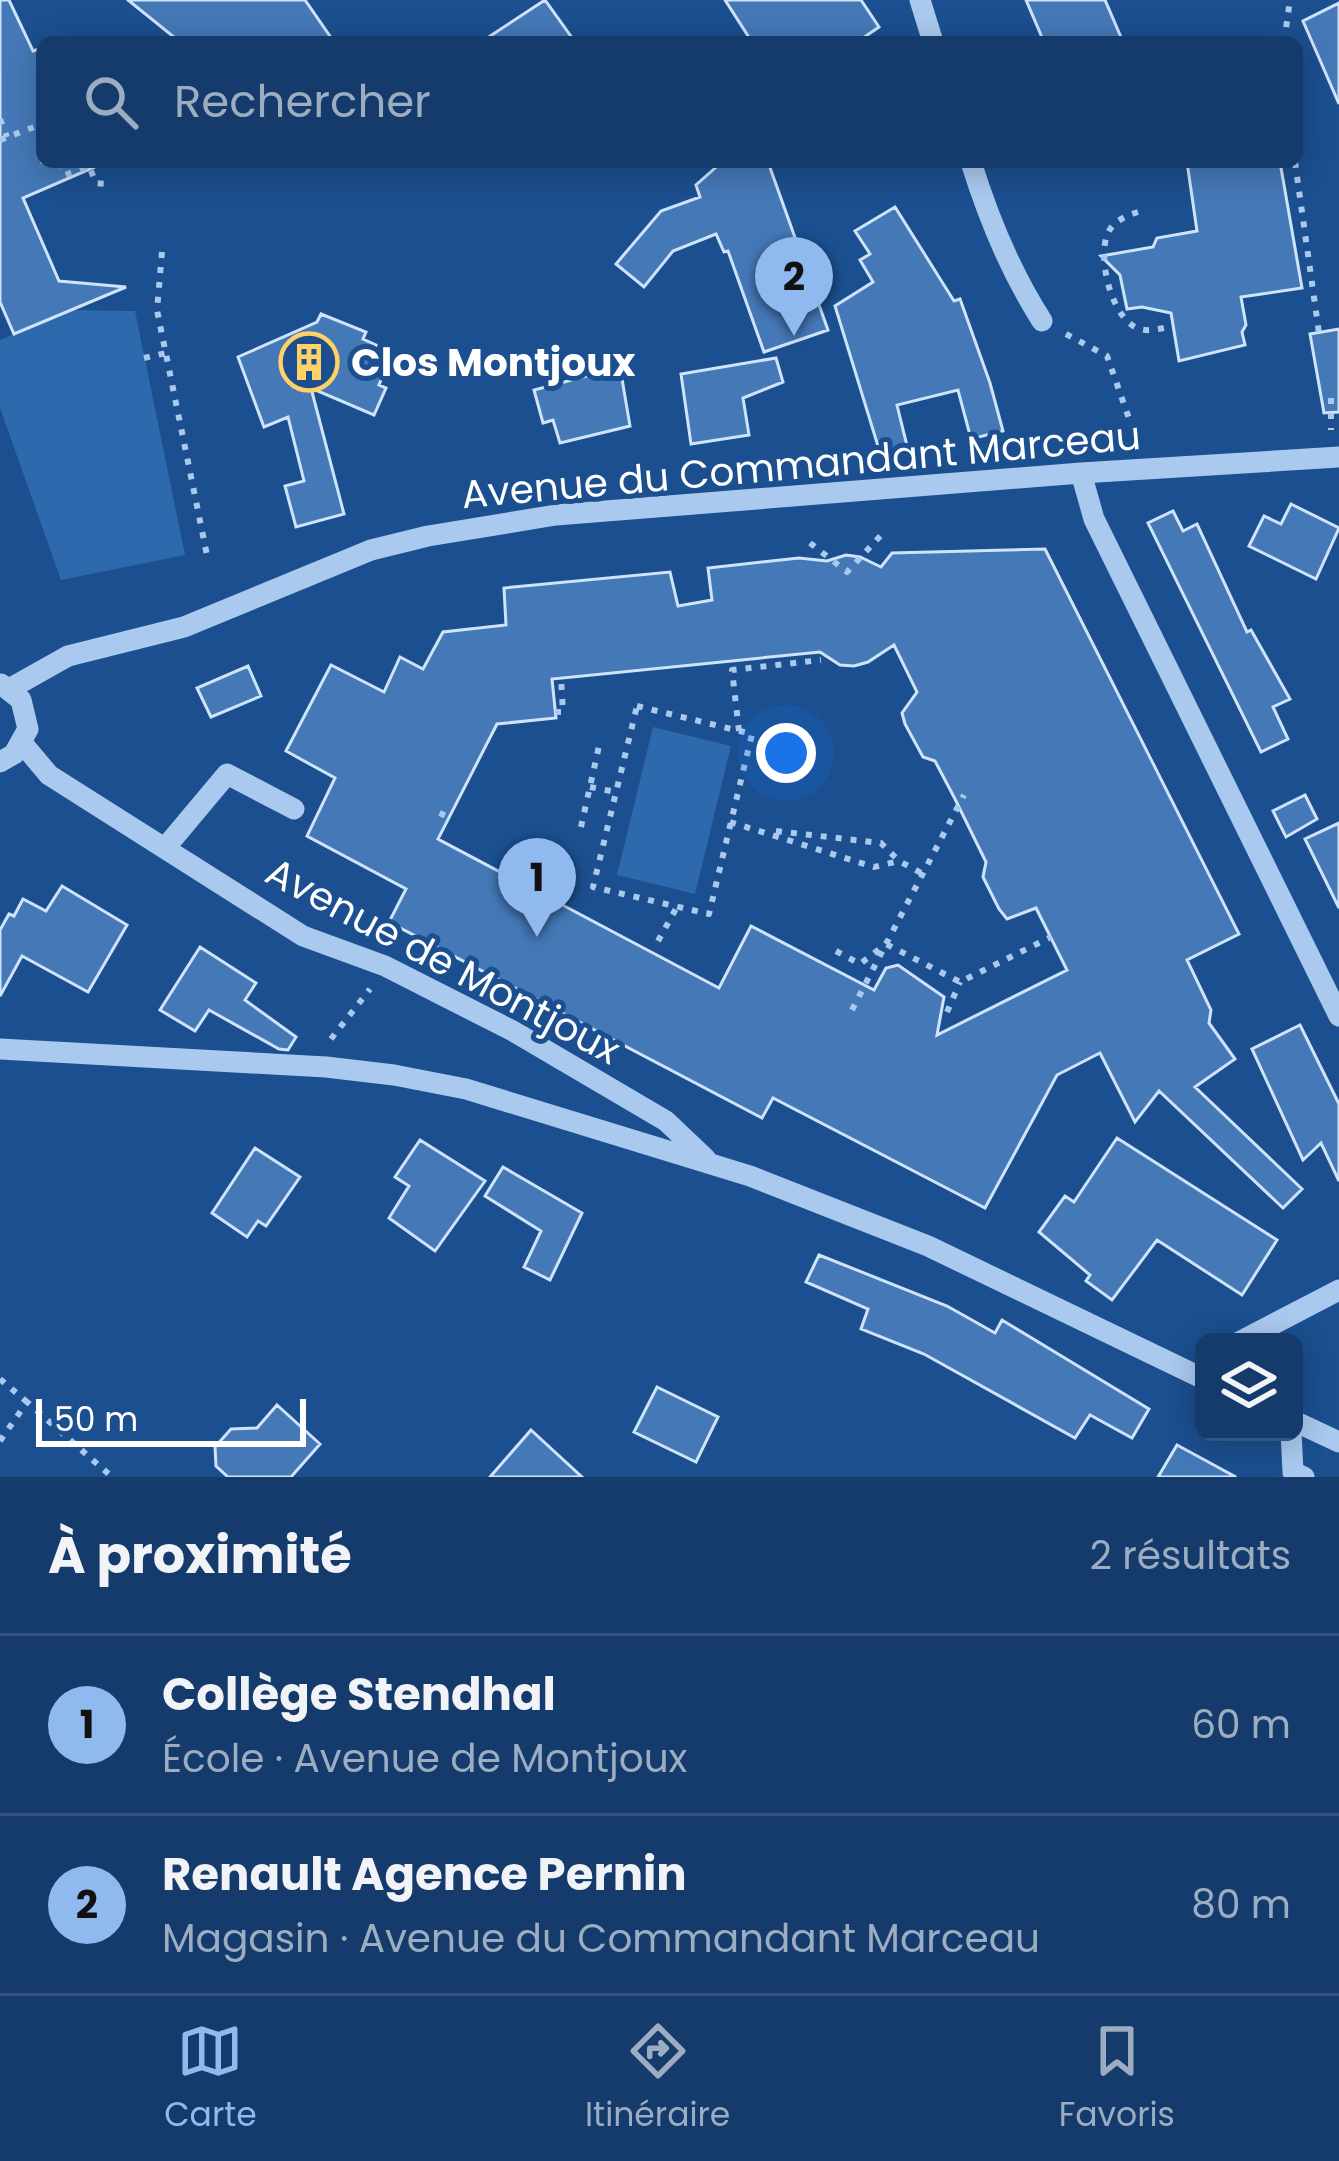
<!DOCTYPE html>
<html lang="fr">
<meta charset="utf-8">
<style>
body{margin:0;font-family:Poppins,sans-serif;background:#214673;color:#f1f3f6}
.controls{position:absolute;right:36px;bottom:36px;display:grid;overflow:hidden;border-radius:18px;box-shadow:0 6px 30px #0003}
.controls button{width:108px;height:108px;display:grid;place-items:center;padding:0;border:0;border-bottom:3px solid #33557e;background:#143b6b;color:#f1f3f6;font:60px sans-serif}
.scale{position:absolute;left:36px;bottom:30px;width:270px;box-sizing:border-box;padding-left:12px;border:6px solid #fff;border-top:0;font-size:33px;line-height:42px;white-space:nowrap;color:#fff;-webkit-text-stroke:9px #1b4f8f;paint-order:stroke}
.you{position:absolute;left:786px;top:753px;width:42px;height:42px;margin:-30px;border:9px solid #fff;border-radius:50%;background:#1a73e8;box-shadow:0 0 0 18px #1a73e833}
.badge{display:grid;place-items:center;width:78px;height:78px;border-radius:50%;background:#90b9f0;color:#111;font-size:39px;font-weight:700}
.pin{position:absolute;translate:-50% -99px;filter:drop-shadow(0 3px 6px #0008)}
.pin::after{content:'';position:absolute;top:63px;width:42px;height:36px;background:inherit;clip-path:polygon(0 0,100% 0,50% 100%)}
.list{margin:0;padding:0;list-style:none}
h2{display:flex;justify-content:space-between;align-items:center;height:156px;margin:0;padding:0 48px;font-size:51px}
h2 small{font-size:39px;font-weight:400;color:#9dadc1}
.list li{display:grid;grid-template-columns:78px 1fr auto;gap:36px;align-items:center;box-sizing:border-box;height:180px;padding:0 48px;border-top:3px solid #33557e}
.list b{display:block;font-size:45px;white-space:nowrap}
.list p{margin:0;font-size:39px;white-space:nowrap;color:#9dadc1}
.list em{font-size:39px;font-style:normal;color:#9dadc1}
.icon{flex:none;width:66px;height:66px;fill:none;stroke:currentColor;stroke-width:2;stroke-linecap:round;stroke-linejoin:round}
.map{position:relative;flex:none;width:1339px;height:1477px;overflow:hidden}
.search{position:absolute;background:#143b6b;box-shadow:0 6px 30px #0003;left:36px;right:36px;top:36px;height:132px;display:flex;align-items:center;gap:30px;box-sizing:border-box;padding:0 42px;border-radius:18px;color:#9dadc1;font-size:45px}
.sheet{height:516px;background:#143b6b}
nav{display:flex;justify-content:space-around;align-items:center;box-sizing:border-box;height:168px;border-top:3px solid #33557e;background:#143b6b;font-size:33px;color:#9dadc1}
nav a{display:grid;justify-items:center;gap:6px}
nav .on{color:#90b9f0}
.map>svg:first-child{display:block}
</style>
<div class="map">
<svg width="1339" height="1477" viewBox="0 0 1339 1477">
<rect width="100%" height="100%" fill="#1b4f8f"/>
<!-- green -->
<path fill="#2e69ad" d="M71 310 135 311 185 555 61 580 0 408V340Z
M653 727 731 746 695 894 617 875Z"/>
<!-- building -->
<path fill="#4478b7" stroke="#cfe3fa" stroke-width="3" fill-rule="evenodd" d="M0 0H9L33 51 42 48V162H106L23 198 59 281 126 287 14 334 0 302Z
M128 0H305L334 42H180Z
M545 0 575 42H481Z
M725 0H861L879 27 857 42H752Z
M1026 0H1105L1123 42H1044Z
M1339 3V104L1303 21Z
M722 162H768L828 330 764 352 728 251 724 252 716 234 673 251 644 287 616 264 661 211 700 197 696 185Z
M1187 162H1280L1302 288 1241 297 1246 325 1242 332 1245 345 1179 361 1171 313 1142 307 1127 309 1120 275 1101 256 1153 247 1157 238 1197 231Z
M895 207 954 301 960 299 990 383 1003 431 971 439 958 390 897 405 909 454 881 456 835 306 873 282 860 260 870 254 855 231Z
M321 314 366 332 363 339 376 345 371 358 387 365 379 385 386 388 374 415 311 388 344 514 296 527 285 486 304 481 288 417 264 427 238 357 317 322Z
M1339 329V412L1324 413 1310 334Z
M776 358 783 382 743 398 749 435 691 444 681 374Z
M620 367 630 426 560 443 553 420 543 423 534 390Z
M1291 504 1339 528 1316 579 1249 546 1264 516 1281 524Z
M1173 511 1183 531 1197 524 1247 632 1251 630 1290 699 1273 707 1288 739 1261 752 1148 523Z
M1045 549 1239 934 1187 960 1211 1010 1209 1023 1235 1059 1195 1087 1302 1189 1283 1208 1159 1091 1135 1122 1100 1053 1057 1075 985 1208 773 1098 762 1118 389 922 406 889 307 836 335 778 286 751 331 665 384 692 400 657 423 669 443 632 506 625 504 588 670 572 678 606 712 600 708 568 799 558 827 561 846 555 860 557 881 567 892 553ZM894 645 917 692 902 713 905 724 923 757 935 761 955 799 986 862 983 877 999 909 1007 919 1036 908 1067 970 937 1035 944 997 898 965 886 968 874 990 751 926 719 988 438 839 497 724 556 718 552 679 820 652 840 665 854 666 868 662Z
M248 666 261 696 211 717 197 688Z
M1305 795 1317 819 1286 837 1273 811Z
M1339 823V908L1305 839Z
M62 886 127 925 88 992 22 956 0 996V930L9 914 14 916 23 899 46 911Z
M200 947 256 983 245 1000 296 1037 288 1050 279 1049 209 1010 195 1031 160 1010Z
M1300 1025 1339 1104V1181L1321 1143 1303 1160 1252 1049Z
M1117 1138 1277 1240 1242 1295 1157 1240 1112 1300 1086 1281 1090 1275 1039 1232 1065 1196 1074 1202Z
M420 1140 485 1181 435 1251 389 1218 409 1186 395 1177Z
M255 1148 300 1177 266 1226 258 1221 247 1237 212 1213Z
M503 1167 582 1213 550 1280 524 1267 541 1231 485 1196Z
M819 1255 947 1306 995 1333 1002 1320 1149 1409 1132 1438 1090 1415 1075 1438 924 1354 861 1329 868 1309 806 1282Z
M657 1387 718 1417 696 1462 634 1432Z
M277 1405 320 1444 291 1477H228L216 1466 215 1447 231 1429 257 1428Z
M531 1430 582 1477H490Z
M1177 1445 1236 1477H1158Z"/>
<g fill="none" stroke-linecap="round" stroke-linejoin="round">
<!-- path -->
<path stroke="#a9c9ee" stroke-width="6" stroke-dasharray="6 9" stroke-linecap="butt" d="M1284 42 1290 0
M1297 106V123
M0 119 7 137
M0 140 42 124
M59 162 65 175 89 166 96 183 108 184
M1295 162 1319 333
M1138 212C1125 216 1112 222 1107 235 1098 260 1111 314 1135 327 1144 332 1153 330 1164 328
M162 252 157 310 208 560
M1066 334 1107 356 1137 441
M144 358 166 353
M1331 398V430
M810 543 847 572 883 533
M637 706 752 734 709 914 593 887Z
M555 712H563L561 678
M739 731 732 670 821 660
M590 787 616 792
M441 817 447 804
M730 822 874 867 899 861
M581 827 599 746
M776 831 881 843 899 861 923 874
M658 941 677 907
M836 951 860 964 886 944 964 795
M852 1010 886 944 960 982 1051 937
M947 1012 960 982
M331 1039 370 989
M0 1379 27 1402
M0 1441 27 1402 112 1477"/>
<!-- minor -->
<path stroke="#a9c9ee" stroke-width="21" d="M920 0 933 42
M971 162C989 220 1010 271 1042 321
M1081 473 1094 519 1339 1016
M11 688 68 656 184 627 371 550 428 536 556 515 1081 473 1339 457
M22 743 49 775 303 936 385 966 513 1031 666 1121 706 1159
M0 762 14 754 28 729 21 700 1 684
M165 848 227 774 294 809
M0 1049 326 1067 394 1075 466 1089 750 1176 928 1246 1204 1379
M1239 1342 1339 1290
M1294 1421 1339 1442
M1291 1432 1293 1472 1304 1477"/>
</g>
<!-- icons -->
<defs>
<symbol id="building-ring" viewBox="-11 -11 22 22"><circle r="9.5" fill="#1b4f8f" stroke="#ffd166" stroke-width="1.5"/><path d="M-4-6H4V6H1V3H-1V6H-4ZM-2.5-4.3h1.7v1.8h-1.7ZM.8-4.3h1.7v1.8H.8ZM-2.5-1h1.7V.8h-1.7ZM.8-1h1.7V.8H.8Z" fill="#ffd166"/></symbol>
</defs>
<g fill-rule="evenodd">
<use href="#building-ring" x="276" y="329" width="66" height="66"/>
</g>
<g text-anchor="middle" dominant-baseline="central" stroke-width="10" stroke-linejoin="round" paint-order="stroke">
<!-- poi labels -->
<g font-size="39" font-weight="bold" fill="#fff" stroke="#1b4f8f" text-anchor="start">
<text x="351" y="362">Clos Montjoux</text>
</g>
<!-- street labels -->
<g font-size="39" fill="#fff" stroke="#1b4f8f">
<text transform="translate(801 465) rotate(-5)">Avenue du Commandant Marceau</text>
<text transform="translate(443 961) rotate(28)">Avenue de Montjoux</text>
</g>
</g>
</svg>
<div class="controls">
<button><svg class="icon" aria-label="layers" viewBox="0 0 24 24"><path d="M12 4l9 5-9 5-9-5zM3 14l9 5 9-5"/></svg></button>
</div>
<div class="scale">50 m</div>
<div class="you"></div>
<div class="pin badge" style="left:537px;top:937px">1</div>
<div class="pin badge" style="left:794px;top:336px">2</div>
<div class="search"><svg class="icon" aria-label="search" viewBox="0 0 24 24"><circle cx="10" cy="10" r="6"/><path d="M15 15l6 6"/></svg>Rechercher</div>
</div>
<section class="sheet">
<h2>À proximité<small>2 résultats</small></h2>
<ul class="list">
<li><span class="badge">1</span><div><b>Collège Stendhal</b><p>École · Avenue de Montjoux</p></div><em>60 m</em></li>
<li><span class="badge">2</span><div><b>Renault Agence Pernin</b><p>Magasin · Avenue du Commandant Marceau</p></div><em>80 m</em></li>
</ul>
</section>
<nav>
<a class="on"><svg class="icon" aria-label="map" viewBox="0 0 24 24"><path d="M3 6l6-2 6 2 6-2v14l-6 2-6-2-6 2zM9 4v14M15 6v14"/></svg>Carte</a>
<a><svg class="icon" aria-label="directions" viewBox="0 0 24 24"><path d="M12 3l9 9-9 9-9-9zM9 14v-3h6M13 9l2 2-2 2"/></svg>Itinéraire</a>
<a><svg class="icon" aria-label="saved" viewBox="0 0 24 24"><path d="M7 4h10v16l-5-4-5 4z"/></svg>Favoris</a>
</nav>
